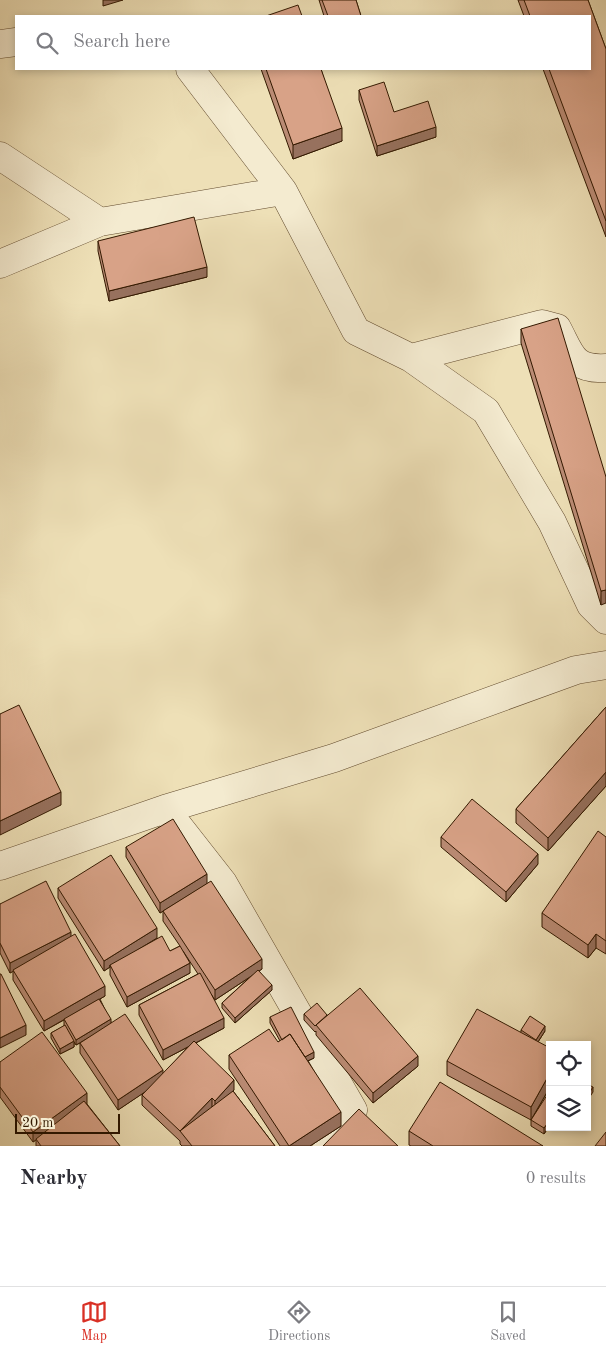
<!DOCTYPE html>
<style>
body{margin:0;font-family:"Old Standard TT",serif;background:#f7f7f7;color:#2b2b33}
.controls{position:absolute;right:15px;bottom:15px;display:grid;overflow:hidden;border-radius:0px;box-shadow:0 2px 8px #0003}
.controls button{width:45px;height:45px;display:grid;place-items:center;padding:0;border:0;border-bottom:1px solid #e1e1e2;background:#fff;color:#2b2b33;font:25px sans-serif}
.scale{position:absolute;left:15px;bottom:12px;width:105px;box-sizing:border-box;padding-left:5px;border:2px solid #331900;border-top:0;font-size:14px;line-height:18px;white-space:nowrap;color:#331900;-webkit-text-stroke:4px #f4ebd0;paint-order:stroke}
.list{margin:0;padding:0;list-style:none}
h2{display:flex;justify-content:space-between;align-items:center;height:65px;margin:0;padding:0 20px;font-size:21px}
h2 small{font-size:16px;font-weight:400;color:#7c7c81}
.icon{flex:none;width:28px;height:28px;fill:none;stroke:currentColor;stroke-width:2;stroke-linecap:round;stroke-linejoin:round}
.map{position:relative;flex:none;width:606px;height:1146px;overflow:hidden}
.search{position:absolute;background:#fff;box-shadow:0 2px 8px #0003;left:15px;right:15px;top:15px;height:55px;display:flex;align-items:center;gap:12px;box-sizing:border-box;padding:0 18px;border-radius:0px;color:#7c7c81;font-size:19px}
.sheet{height:140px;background:#fff}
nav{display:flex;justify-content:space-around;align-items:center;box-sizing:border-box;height:70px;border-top:1px solid #e1e1e2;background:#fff;font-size:14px;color:#7c7c81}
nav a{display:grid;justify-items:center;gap:2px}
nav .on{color:#d93025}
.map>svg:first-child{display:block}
</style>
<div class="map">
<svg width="606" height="1146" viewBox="0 0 606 1146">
<rect width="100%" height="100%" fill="#eee0b7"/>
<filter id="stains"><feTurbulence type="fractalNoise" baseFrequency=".004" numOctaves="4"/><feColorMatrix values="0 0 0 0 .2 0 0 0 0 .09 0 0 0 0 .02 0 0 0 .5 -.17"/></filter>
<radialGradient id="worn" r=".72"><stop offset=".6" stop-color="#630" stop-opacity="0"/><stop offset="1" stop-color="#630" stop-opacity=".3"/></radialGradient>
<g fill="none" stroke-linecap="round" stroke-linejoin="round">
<defs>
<path id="minor" d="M0 44 16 42
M190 69 283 191
M0 156 100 222
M0 264 100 222 283 191 356 331 411 358 486 411 552 522 591 605 606 620
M411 358 542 324 557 328C571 354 572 370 606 368
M165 809 223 883 353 1110 327 1146
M0 866 165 809 334 758 576 670 606 665"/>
</defs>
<!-- minor casing -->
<use href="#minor" stroke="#624b2e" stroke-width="29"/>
<!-- minor -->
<use href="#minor" stroke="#f4ebd0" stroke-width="28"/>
</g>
<!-- wall -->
<path fill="#ba8b74" stroke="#331900" d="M319 0H356L361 16H324Z
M518 0H588L606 49V237L543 69H590V16H524Z
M261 69H321L342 141 293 159Z
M359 90 394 112 436 137 377 156 359 100Z
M98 241 207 277 109 301 98 251Z
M521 329 606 477 601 605 521 343Z
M606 707V786L548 851 516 823V809Z
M441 837 538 864 506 902 441 847Z
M606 837V954L596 948 588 958 542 927V913Z
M126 847 207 883 262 969 259 971 272 990 235 1023 222 1008V1003L250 977 215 1000 211 994 224 1028 196 1043 234 1090 233 1091 275 1146H182L180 1144V1141L142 1105V1095L146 1091 118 1110 80 1053V1043L76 1045 74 1042V1047L60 1054 51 1038V1033L64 1026V1020L44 1031 13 980V971L10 973 0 953V904L71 936 105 996 100 999 111 1022 163 1074 188 1047 163 1060 139 1015V1005L198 974 183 951 190 973 127 1007 110 975V967L104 971 58 898V888L157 938 147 944 170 951 180 946 163 921V911L194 892 160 913 126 857Z
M304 1014 327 1015 418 1066 373 1103 316 1035V1031L315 1032 304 1020Z
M270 1017 314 1058 308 1061 341 1126 310 1146H280L229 1069V1055L278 1042 280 1041 270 1023Z
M521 1030 545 1031 538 1042 550 1087 533 1117 550 1092V1125L544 1134 531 1126V1120L447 1075V1061L521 1032Z
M0 1062 87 1103V1104L120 1146H36V1140L33 1142 0 1097Z
M409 1131 543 1146H411L409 1145Z"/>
<!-- shaded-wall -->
<path fill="#97715e" stroke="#331900" d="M103 0H123L103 6Z
M436 127V137L377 156V146Z
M342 128V141L293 159V145Z
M207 267V277L109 301V291Z
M606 590V603L601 605V591Z
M606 772V786L548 851V838Z
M61 792V805L0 835V821Z
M538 854V864L506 902V892Z
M207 874V884L160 913V903Z
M157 928V938L110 967V965V967L104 971V961Z
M71 932V942L10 973V963Z
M596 934V948L588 958V945Z
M262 959V969L215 1000V990Z
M190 963V973L127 1007V997Z
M272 985V990L235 1023V1018Z
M105 986V996L44 1031V1021Z
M224 1018V1028L163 1060V1050Z
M111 1019V1025L76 1045V1040Z
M26 1025V1035L0 1048V1038Z
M545 1026V1031L536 1045V1040Z
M74 1041V1047L60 1054V1049Z
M314 1052V1058L303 1063V1058Z
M418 1056V1066L373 1103V1093Z
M163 1070V1080L118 1110V1100Z
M550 1073V1087L531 1120V1107Z
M234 1080V1090L215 1111V1101Z
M593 1087V1092L587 1101V1096Z
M87 1093V1103L33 1142V1132Z
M212 1098V1108L180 1131Z
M341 1112V1126L310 1146H289Z
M550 1120V1125L544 1134V1128Z"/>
<!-- building -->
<path fill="#d8a287" stroke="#331900" d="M322 0H356L361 16H328Z
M524 0H588L606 49V221L549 69H590V16H530Z
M298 5 302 16H266Z
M266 69H321L342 128 293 145Z
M384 82 394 112 428 101 436 127 377 146 359 90Z
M194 217 207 267 109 291 98 241Z
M558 318 606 477V590L601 591 521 329Z
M19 705 61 792 0 821V714Z
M606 707V772L548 838 516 809Z
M472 799 538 854 506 892 441 837Z
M173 819 207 874 160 903 126 847Z
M598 831 606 837V941L596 934 588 945 542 913Z
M111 855 157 928 104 961 58 888Z
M46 881 71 932 10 963 0 943V904Z
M211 881 262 959 215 990 163 911Z
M75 934 105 986 44 1021 13 970Z
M162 936 170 951 180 946 190 963 127 997 110 965Z
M258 970 272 985 235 1018 222 1003Z
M200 973 224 1018 163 1050 139 1005Z
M0 974H1L26 1025 0 1038Z
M360 988 418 1056 373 1093 316 1025Z
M99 999 111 1019 76 1040 64 1019Z
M317 1003 327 1015 316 1025 315 1026 304 1014Z
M291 1007 314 1052 305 1057 290 1034 282 1040 270 1017Z
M477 1009 550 1048V1073L531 1107 447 1061Z
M125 1014 163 1070 118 1100 80 1043Z
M530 1016 545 1026 536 1040 521 1030Z
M65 1025 74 1041 60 1049 51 1033Z
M269 1029 278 1042 290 1034 341 1112 289 1146 229 1055Z
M42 1032 87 1093 33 1132 0 1087V1062Z
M194 1041 234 1080 215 1101 212 1098 180 1131 142 1095Z
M440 1082 543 1146H433L409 1131Z
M587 1084 593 1087 587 1096Z
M233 1091 275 1146H192L180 1131Z
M549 1092 550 1120 544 1128 531 1120Z
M84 1101 120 1146H41L36 1139Z
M359 1109 398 1146H323Z
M606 1132V1146H595Z"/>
<rect width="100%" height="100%" filter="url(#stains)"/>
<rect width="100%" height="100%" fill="url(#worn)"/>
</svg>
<div class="controls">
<button><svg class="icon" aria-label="locate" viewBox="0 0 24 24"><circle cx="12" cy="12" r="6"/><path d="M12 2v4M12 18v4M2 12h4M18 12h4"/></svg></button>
<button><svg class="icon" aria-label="layers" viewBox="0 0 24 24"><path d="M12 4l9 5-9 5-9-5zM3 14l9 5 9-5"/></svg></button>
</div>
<div class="scale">20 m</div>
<div class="search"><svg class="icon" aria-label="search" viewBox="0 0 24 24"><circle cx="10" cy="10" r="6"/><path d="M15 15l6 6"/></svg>Search here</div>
</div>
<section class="sheet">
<h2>Nearby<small>0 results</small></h2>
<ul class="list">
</ul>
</section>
<nav>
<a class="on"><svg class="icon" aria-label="map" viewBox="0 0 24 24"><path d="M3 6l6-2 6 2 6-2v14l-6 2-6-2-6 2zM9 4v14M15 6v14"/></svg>Map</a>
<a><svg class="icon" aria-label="directions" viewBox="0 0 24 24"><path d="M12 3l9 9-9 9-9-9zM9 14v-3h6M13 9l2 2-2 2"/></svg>Directions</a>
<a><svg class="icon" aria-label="saved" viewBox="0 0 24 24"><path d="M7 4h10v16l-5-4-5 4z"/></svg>Saved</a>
</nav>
